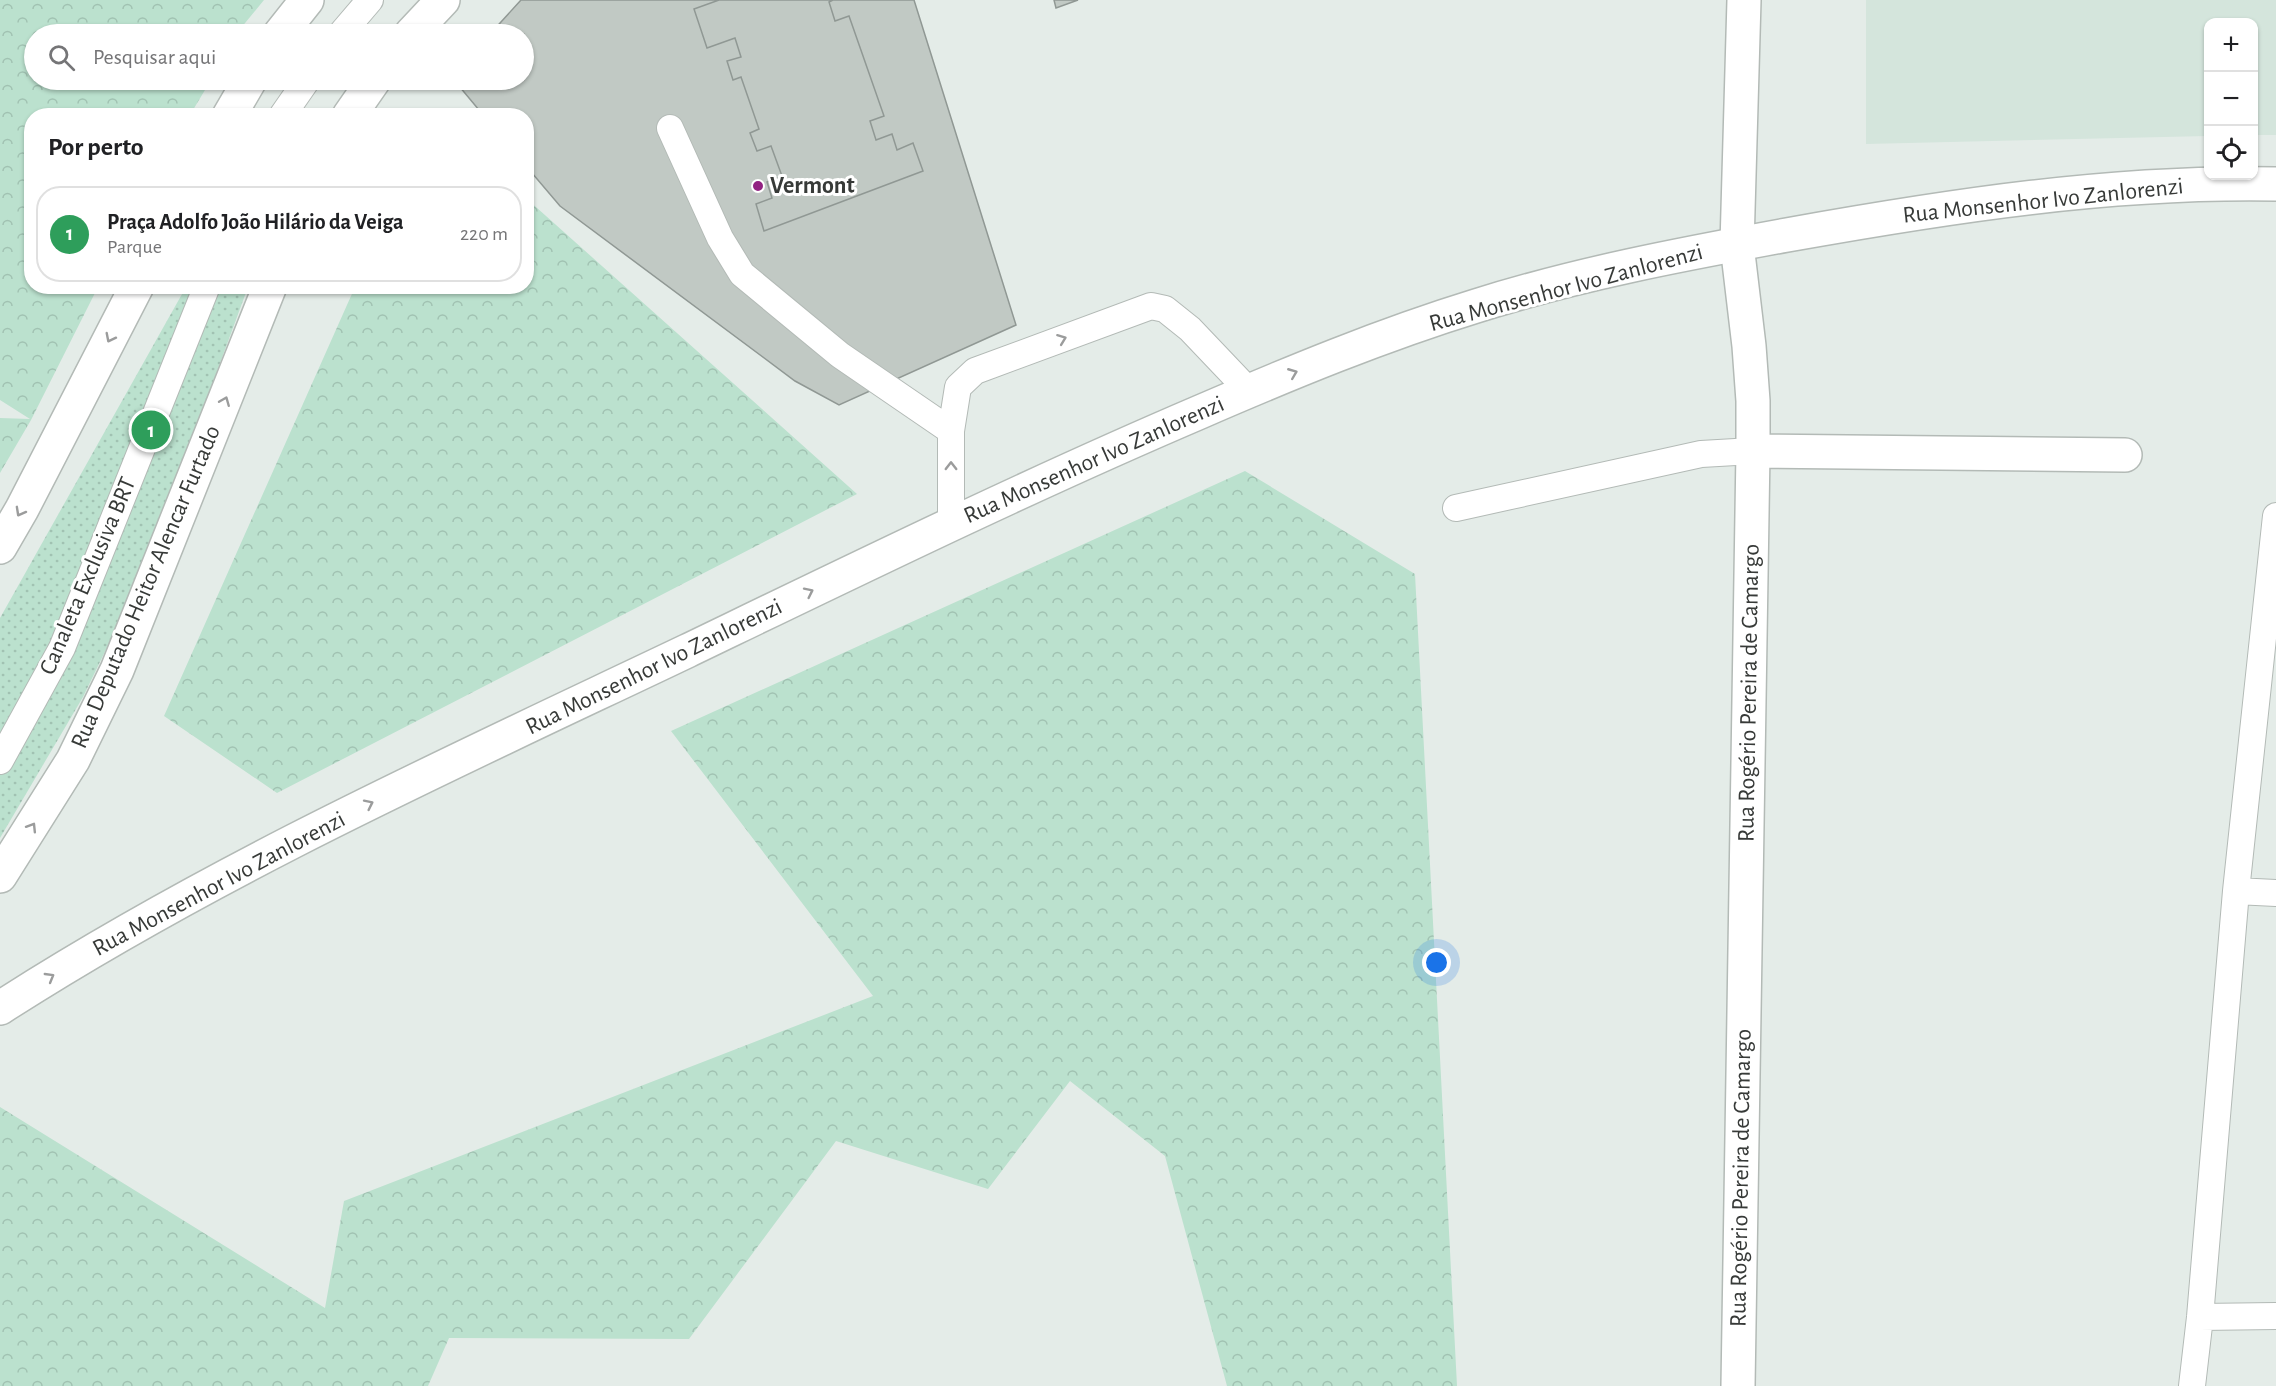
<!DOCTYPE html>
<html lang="pt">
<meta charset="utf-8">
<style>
body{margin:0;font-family:"Alegreya Sans",sans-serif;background:#f2f2f2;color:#202124}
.controls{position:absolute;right:18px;top:18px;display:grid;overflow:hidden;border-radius:12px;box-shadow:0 2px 4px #0004}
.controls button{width:54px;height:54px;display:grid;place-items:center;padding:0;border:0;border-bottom:2px solid #e0e0e0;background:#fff;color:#202124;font:30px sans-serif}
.you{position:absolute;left:1437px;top:963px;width:21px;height:21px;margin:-15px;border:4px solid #fff;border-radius:50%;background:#1a73e8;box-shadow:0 0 0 9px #1a73e833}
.badge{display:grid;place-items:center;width:39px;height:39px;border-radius:50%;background:#922282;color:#fff;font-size:20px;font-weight:700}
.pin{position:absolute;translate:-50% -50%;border:3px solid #fff;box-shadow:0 2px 6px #0006}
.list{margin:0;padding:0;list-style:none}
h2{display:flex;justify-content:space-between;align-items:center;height:78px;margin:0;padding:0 24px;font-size:26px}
h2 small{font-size:20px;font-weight:400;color:#757577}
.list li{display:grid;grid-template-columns:39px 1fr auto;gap:18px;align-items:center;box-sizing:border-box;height:96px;margin:0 12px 12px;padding:0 12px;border:2px solid #e0e0e0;border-radius:24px}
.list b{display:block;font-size:22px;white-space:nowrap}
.list p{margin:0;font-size:20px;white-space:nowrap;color:#757577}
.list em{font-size:20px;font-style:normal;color:#757577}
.icon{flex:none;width:33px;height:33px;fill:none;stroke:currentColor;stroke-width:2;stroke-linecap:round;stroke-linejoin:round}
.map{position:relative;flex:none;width:2276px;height:1386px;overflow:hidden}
.search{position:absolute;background:#fff;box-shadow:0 2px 4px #0004;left:24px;top:24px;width:510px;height:66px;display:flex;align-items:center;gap:15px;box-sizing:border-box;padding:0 21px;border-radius:33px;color:#757577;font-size:22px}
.panel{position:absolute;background:#fff;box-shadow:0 2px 4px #0004;left:24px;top:108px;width:510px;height:186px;border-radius:24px}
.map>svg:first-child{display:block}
</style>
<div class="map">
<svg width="2276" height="1386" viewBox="0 0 2276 1386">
<defs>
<pattern id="forest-crowns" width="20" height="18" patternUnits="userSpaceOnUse" patternTransform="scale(1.5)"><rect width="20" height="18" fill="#bbe1ce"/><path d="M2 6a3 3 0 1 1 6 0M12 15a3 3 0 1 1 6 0" fill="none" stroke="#a1c2b2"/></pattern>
<pattern id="park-dots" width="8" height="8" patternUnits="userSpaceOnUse" patternTransform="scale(1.5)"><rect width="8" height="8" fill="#bbe1ce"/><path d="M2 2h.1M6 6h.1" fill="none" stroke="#a1c2b2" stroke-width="1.8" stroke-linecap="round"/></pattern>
</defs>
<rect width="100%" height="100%" fill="#e4ece8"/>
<!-- built -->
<path fill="#d4e5dc" d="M1866 0H2276V135H2254V22H2208V136L1866 144Z"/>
<!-- forest -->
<path fill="url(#forest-crowns)" d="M0 0H264L236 34H34V80H211L190 115 32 116V286L98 287 31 420 0 473V418L30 419 0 400Z
M527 199 857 494 277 793 164 716 355 287 526 286Z
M1245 471 1415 574 1457 1386H1227L1165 1156 1070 1081 988 1189 836 1141 689 1339 449 1338 428 1386H0V1107L325 1308 344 1201 873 996 671 731Z"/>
<!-- park -->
<path fill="url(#park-dots)" d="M186 287H248L143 573 83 697 0 838V618Z"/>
<!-- building -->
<path fill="#c1c9c4" stroke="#909894" stroke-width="1.5" d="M521 0H914L1016 325 839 405 795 381 560 206 526 166V116H484L454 80H524V34H490Z
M719 0H833L829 2 835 21 849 16 884 116 870 121 876 140 892 134 897 150 913 143 923 171 764 231 756 204 772 198 767 182 782 176 771 146 757 151 750 133 759 129 741 77 733 80 727 61 741 57 735 38 707 48 694 9Z
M1054 0H1078L1056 8Z"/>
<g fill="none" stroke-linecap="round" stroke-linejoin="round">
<defs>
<path id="service" d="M341 34 370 0
M282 116 307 80
M670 128 720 238 742 274 840 355 951 431
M1456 508 1701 454 1753 451
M951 525V431L958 387 975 371 1151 306 1165 309 1190 329 1249 391
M0 761 62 648 207 286
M2236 891 2276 893
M2200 1317 2276 1316
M2192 1386 2200 1317 2236 891 2276 516"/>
<path id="minor" d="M1753 451 2125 455
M1738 1386 1753 451V401L1749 346 1737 245 1744 0"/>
<path id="tertiary" d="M280 34 307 0
M411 34 443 0
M229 116 250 80
M349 116 374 80
M0 547 22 509 137 286
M0 876 73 760 117 670 270 286"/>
<path id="primary" d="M0 1008C216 869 456 761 687 651 857 569 1027 486 1200 412 1290 373 1382 335 1476 306 1577 274 1683 254 1787 235 1949 206 2112 181 2276 184"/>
</defs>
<!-- service casing -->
<use href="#service" stroke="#b3bab6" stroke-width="28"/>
<!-- minor casing -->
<use href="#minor" stroke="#b3bab6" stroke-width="36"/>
<!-- tertiary casing -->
<use href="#tertiary" stroke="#b3bab6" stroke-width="36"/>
<!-- primary casing -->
<use href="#primary" stroke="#b3bab6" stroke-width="36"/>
<!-- service -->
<use href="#service" stroke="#fff" stroke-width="26"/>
<!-- minor -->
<use href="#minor" stroke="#fff" stroke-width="33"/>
<!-- tertiary -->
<use href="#tertiary" stroke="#fff" stroke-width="33"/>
<!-- primary -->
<use href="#primary" stroke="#fff" stroke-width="33"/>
</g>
<!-- one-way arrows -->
<defs><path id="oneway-chevron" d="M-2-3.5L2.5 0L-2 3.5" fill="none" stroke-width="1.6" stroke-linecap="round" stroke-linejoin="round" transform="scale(1.5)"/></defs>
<g stroke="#9b9c9c">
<use href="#oneway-chevron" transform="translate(110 338) rotate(117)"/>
<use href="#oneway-chevron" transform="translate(1062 339) rotate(-21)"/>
<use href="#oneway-chevron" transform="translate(1293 373) rotate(-22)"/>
<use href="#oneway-chevron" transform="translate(225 401) rotate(-68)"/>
<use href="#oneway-chevron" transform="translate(951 466) rotate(-90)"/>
<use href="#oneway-chevron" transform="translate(20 512) rotate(119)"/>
<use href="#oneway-chevron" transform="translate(809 592) rotate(-26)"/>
<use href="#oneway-chevron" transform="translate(369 804) rotate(-26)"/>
<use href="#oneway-chevron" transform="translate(32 827) rotate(-58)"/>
<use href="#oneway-chevron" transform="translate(50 977) rotate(-30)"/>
</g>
<!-- markers -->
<circle fill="#922282" stroke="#fff" stroke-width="2" cx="758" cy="186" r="6"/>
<g text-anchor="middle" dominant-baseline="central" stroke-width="6" stroke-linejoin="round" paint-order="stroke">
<!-- poi labels -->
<g font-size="24" font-weight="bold" fill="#373a38" stroke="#fff" text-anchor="start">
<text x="770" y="186">Vermont</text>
</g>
<!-- street labels -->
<g font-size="24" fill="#373a38" stroke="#fff">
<text transform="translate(2043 201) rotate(-6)">Rua Monsenhor Ivo Zanlorenzi</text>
<text transform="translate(1566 288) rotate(-15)">Rua Monsenhor Ivo Zanlorenzi</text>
<text transform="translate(1094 460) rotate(-24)">Rua Monsenhor Ivo Zanlorenzi</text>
<text transform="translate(88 576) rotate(-67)">Canaleta Exclusiva BRT</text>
<text transform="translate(146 587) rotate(-67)">Rua Deputado Heitor Alencar Furtado</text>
<text transform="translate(654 667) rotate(-26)">Rua Monsenhor Ivo Zanlorenzi</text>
<text transform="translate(1749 693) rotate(-89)">Rua Rogério Pereira de Camargo</text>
<text transform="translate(219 884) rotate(-28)">Rua Monsenhor Ivo Zanlorenzi</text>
<text transform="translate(1741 1178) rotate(-89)">Rua Rogério Pereira de Camargo</text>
</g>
</g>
</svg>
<div class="controls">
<button>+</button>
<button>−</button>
<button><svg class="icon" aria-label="locate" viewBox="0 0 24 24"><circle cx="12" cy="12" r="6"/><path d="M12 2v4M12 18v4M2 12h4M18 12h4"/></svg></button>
</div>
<div class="you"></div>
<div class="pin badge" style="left:151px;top:430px;background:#2e9e5b">1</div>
<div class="search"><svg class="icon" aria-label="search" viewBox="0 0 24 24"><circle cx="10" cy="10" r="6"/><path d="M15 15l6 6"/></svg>Pesquisar aqui</div>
<section class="panel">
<h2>Por perto<small></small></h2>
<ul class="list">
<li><span class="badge" style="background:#2e9e5b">1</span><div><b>Praça Adolfo João Hilário da Veiga</b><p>Parque</p></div><em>220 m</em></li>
</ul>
</section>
</div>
